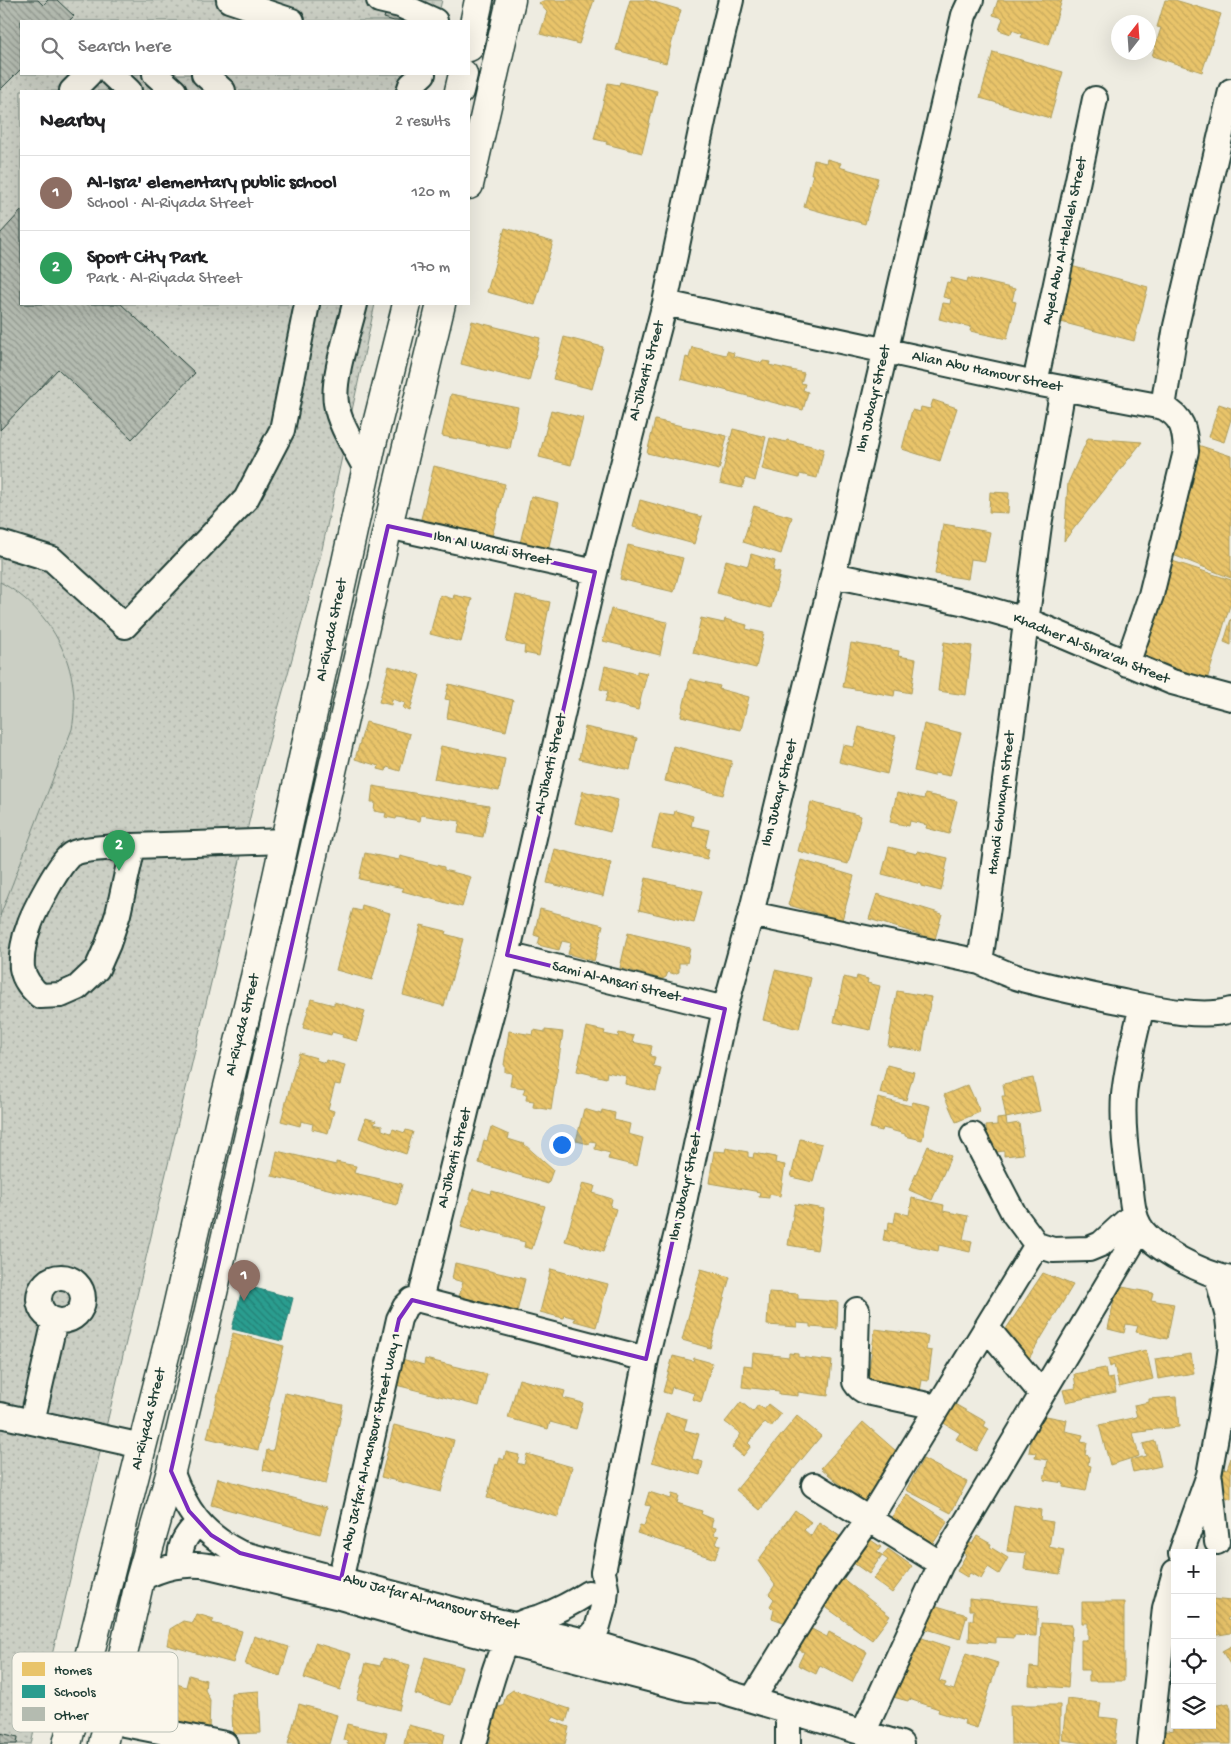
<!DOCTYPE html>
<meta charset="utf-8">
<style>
body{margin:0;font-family:"Gochi Hand",sans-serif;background:#f2f2f2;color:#202124}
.controls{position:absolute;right:15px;bottom:15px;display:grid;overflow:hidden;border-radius:0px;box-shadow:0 5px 20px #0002}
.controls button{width:45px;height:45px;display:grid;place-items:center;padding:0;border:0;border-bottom:1px solid #e0e0e0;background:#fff;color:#202124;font:25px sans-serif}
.compass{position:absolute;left:1111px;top:15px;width:45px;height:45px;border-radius:50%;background:#fff;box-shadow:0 5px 20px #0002;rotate:17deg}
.you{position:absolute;left:561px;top:1144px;width:18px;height:18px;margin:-12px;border:4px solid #fff;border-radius:50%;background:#1a73e8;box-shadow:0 0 0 8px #1a73e833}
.badge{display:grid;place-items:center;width:32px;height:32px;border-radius:50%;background:#ea580c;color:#fff;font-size:16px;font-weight:700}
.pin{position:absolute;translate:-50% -41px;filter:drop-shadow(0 1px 2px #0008)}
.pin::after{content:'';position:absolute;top:26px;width:18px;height:15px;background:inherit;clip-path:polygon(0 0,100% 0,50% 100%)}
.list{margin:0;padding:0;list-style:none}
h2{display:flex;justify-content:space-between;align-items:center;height:65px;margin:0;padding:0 20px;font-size:21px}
h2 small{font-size:16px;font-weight:400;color:#757577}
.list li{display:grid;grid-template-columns:32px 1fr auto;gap:15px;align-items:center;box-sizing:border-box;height:75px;padding:0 20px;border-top:1px solid #e0e0e0}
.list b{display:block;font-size:19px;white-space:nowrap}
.list p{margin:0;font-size:16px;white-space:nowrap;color:#757577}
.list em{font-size:16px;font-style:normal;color:#757577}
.icon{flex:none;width:28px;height:28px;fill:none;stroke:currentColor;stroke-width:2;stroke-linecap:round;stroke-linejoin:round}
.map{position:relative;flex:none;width:1231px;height:1744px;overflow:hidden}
.search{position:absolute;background:#fff;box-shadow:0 5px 20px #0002;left:20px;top:20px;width:450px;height:55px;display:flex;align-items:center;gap:12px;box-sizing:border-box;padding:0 18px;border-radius:0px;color:#757577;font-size:19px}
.panel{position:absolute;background:#fff;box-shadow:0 5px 20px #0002;left:20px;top:90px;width:450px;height:215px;border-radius:0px}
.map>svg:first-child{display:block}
</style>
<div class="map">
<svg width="1231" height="1744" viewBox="0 0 1231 1744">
<defs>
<pattern id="green-dots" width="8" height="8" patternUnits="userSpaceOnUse" patternTransform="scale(1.25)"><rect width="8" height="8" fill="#cbcfc4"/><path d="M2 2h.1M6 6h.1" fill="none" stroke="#aeb3a9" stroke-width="1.8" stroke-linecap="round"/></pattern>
<pattern id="homes-back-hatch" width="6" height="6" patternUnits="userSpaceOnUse" patternTransform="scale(1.25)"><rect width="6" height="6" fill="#e9c46a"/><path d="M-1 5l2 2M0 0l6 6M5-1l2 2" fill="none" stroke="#c7a95c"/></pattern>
<pattern id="schools-back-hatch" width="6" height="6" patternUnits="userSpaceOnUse" patternTransform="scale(1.25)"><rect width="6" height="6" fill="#2a9d8f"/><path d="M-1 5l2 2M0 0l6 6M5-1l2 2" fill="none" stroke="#238176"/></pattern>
<pattern id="building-back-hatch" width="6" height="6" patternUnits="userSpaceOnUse" patternTransform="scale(1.25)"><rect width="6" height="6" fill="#b4bbb0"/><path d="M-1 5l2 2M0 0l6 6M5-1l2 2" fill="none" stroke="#929990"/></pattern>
</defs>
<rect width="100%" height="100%" fill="#eeece1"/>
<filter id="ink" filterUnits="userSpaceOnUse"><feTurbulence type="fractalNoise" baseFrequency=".02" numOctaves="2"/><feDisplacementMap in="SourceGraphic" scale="10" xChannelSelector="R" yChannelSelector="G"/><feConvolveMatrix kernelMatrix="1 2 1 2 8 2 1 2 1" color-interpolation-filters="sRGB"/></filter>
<g filter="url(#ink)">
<!-- green -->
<path fill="url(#green-dots)" stroke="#75867c" d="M0 0H442L437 21H21V74H426L422 91H21V304H375L321 554 262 767 31 1744H0Z"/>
<!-- pitch -->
<path fill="#cbcfc4" stroke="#75867c" d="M0 582C53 610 83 670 72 729L0 916Z"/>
<!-- homes -->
<path fill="url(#homes-back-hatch)" stroke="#ac9c5a" d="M545 0H594L579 44 540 34 547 12 539 3Z
M630 0H647L681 10 666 63 616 50Z
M998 0H1062L1048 45 1021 37 1023 34 1012 30 1011 34 999 30 1003 18 993 15Z
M1165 0H1175L1221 14 1202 72 1152 56 1161 28 1157 27Z
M993 52 1063 72 1050 118 980 98Z
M620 82 657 91 642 153 606 144 607 142 594 139 608 83 619 85Z
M827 159 841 163 839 167 878 178 865 224 804 207 813 174H811L814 160 826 163Z
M505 228 553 242 535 305 487 292Z
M1071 266 1148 287 1134 341 1057 321Z
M951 278 967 282 968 278 1015 289 1012 301 1016 302 1007 339 970 331 971 327 939 319 943 303 950 304 951 299 943 297 947 282 950 283Z
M472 321 540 338 529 381 461 364Z
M564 337 603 347 592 389 553 379Z
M692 347 726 355 727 351 734 353 733 356 762 363 763 361 770 362 769 365 804 373 801 383 805 384 803 390 808 392 803 410 681 379 686 357 689 358Z
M451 394 518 407 510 449 442 436Z
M933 400 957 408 940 461 902 449 912 410 920 412 921 407 930 409Z
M1219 404 1231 408V419L1224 442 1209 437Z
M551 410 583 418 571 465 539 457Z
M655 420 727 436 719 470 647 453Z
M733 429 766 437 755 481 745 478 742 488 720 483Z
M770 438 786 442 787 440 824 449 817 478 800 474 799 478 762 469Z
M1088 438 1142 442 1064 541 1068 483Z
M1195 444 1231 456V578L1168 553Z
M434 466 505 484 490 544 419 527Z
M990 492 1009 493 1008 513 989 512Z
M531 496 559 503 546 559 518 552Z
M640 500 702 517 694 544 633 527Z
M754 506 792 517 781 554 743 542Z
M943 524 990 532 985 561 971 559 968 579 935 574Z
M628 545 683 558 674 592 620 579Z
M751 554 775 561 773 571 780 573 771 608 717 593 726 560 748 566Z
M1166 559 1231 580V602L1206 683 1134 660Z
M440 595 453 599 454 595 472 599 461 642 430 634Z
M516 595 550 602 539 656 524 653 525 646 506 642Z
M611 609 667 622 660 655 603 641Z
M701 618 724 623 725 619 747 625 746 629 764 633 756 668 693 653Z
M1231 619V645L1224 642Z
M944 642 972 646 966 695 938 691Z
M851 643 899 651 898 656 916 659 911 693 895 690 894 696 843 687Z
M389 666 420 675 410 711 403 708 405 703 392 699 391 705 379 702Z
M605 666 637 674V671L647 673 638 710 605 702 608 691 600 689Z
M690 679 720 686 719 689 749 697 741 730 681 716Z
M449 684 513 700 506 731 447 718 450 700 445 699Z
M366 722 410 734 400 771 387 767 386 771 378 769 379 766 355 759Z
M924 724 961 733 950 776 934 773V776L914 771Z
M585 727 637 738 630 770 579 759Z
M859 727 896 736 887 774 839 762 843 745 854 747Z
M441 746 505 759 499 791 434 779Z
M673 746 732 761 723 795 665 781Z
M373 786 489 806 483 837 458 833 460 821 421 815 420 821 397 817 396 819 385 817 386 813 374 811 375 802H371Z
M583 791 618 800 610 832 575 823Z
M897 793 924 799 925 794 957 801 949 834 926 828 927 825 910 821 909 826 890 822Z
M811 802 861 816 848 864 798 851Z
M675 811 693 816 691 826 709 830 705 848 709 849 707 859 652 847 660 813 674 815Z
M889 847 917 854 918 851 948 858 941 891 921 886V884L882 874Z
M555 849 611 863 603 896 547 883Z
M365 853 399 860 400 856 444 867V870L471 877 462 907 402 891 404 888 359 879Z
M801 860 854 876 842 920 788 905Z
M646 878 702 891 694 923 639 910Z
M877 894 942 914 935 939 869 919Z
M362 905 390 913 372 980 336 970 353 909 361 911Z
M540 909 603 925 594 961 568 954 571 943 562 941 559 950 538 945 540 937 534 935Z
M421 925 446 931 445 934 463 939 444 1006 403 995Z
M628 933 690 948 687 963H679V972L674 974 668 972 666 977 662 979 620 968Z
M775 970 811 978 799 1029 763 1020Z
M857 976 868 979 867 983 880 986 870 1030 834 1022 844 977 856 980Z
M897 991 931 997 922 1051 888 1046Z
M311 999 334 1005V1002L365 1011 357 1041 342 1037 343 1035 332 1032 331 1035 303 1028Z
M587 1027 605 1031 604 1034 618 1037 619 1033 634 1036 632 1042 652 1046 650 1056 655 1057 653 1066 661 1068 656 1091 625 1084 626 1076 607 1072 606 1078 577 1071Z
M534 1030 545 1032V1030L563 1032 551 1110 533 1107 534 1101 526 1100 527 1094H523L525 1088 510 1086 512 1073 505 1072V1065H504L509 1031 533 1035Z
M299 1053 317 1058 316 1060 325 1063 326 1060 345 1065 340 1085 335 1084 328 1109 334 1111 328 1133 312 1129 313 1124 301 1121 300 1126 281 1121Z
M887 1065 914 1072 906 1100 880 1093Z
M1033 1078 1040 1111 1006 1118 1002 1096H1005L1003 1084Z
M968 1085 980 1112 956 1122 944 1095Z
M878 1098 911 1106 913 1102 930 1106 922 1140 905 1136V1134L883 1128 882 1131 870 1128Z
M584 1109 601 1114 602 1110 615 1113 614 1120 630 1124 628 1134 643 1138 637 1166 608 1159 610 1153 595 1149 596 1142 590 1141 589 1144 576 1141Z
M366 1118 376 1121 374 1124 382 1126V1130L391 1133 393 1129 405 1133 406 1130 413 1132 406 1154 359 1138Z
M1006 1118 1007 1125 1019 1123 1023 1154 1004 1156V1151L989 1153 986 1126 997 1125V1119Z
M491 1127 509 1135 508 1139 524 1144 553 1170 548 1184 479 1163 484 1140 487 1141Z
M800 1139 822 1144 813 1182 791 1177Z
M928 1146 951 1156 932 1200 909 1190Z
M726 1148 748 1152V1157L753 1158 754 1153 776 1157 775 1163 785 1165 780 1196 769 1194V1198L759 1197 760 1192 709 1183 714 1151 725 1152Z
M277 1151 336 1165V1162L356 1166 354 1173 402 1184 397 1205 272 1176Z
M583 1183 595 1186 593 1193 612 1199 610 1207 616 1209 603 1252 565 1241Z
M473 1189 491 1194 492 1191 545 1206 532 1249 524 1247 525 1242 505 1237V1235L482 1230 481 1233 461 1227Z
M912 1198 944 1205 943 1211 968 1216 963 1239 972 1241 970 1252 939 1245 938 1251 883 1240 885 1230 888 1231 889 1222 894 1223 896 1212 909 1215Z
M795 1204 824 1209 817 1250 788 1245Z
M455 1263 525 1279 517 1312 483 1304 482 1308 469 1305 470 1300 459 1297 463 1282 452 1279Z
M551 1269 608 1284 596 1327 574 1321 575 1318 564 1315 563 1318 540 1312Z
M701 1269 730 1277 710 1348 682 1340Z
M1043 1273 1073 1285 1028 1360 1002 1335Z
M1117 1286 1153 1293 1151 1300 1174 1304 1167 1339 1136 1332 1138 1326 1126 1324 1124 1333 1108 1329Z
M769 1292 798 1294V1299L838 1302 837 1329 810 1327V1324L797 1323V1327L767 1325Z
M875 1329 928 1336 926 1350 932 1351 928 1381 922 1380 920 1392 867 1384Z
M233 1333 284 1346 258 1450 207 1438Z
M1146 1350 1153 1379 1119 1387 1114 1365 1110 1367 1108 1359Z
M753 1353 789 1357V1353L798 1354V1357L832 1361 828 1396 798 1392V1396L779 1394V1391L742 1387 744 1365 752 1366Z
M1191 1354 1194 1373 1158 1379 1155 1359Z
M673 1356 693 1361 694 1358 712 1363 701 1402 692 1399 694 1393 672 1387 670 1394 663 1392Z
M398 1358 424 1365 425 1359 487 1374 479 1406 392 1384Z
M1105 1368 1107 1379 1113 1378 1116 1392 1066 1402 1063 1390 1076 1388 1074 1374Z
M519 1379 565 1391 563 1398 583 1403 576 1429 550 1422 548 1429 508 1418Z
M285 1393 343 1405 326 1484 263 1470 267 1450 273 1451Z
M1176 1397 1179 1427 1146 1430 1147 1431 1133 1433 1139 1456 1110 1465 1099 1425 1137 1417 1134 1405 1149 1402V1399Z
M741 1402 753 1412 758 1405 764 1409 768 1404 781 1414 771 1427 765 1422 748 1443 751 1446 743 1456 732 1447 741 1434 725 1422Z
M953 1403 986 1422 984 1426 989 1429 977 1451 956 1439 960 1433 942 1422Z
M666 1413 687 1419 684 1430 699 1434 692 1459 703 1462 700 1475 652 1462Z
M1041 1415 1067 1420 1065 1431 1083 1435 1081 1442 1087 1443 1085 1455 1089 1456 1088 1465 1091 1466 1086 1491 1063 1487 1064 1483 1044 1480 1048 1460 1035 1458 1036 1453 1029 1452 1033 1429 1038 1430Z
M797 1416 821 1436 760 1510 736 1490Z
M863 1422 904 1458 863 1504 821 1468Z
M394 1425 454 1440 441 1492 381 1477Z
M1155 1441 1161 1466 1133 1472 1130 1460 1146 1456 1143 1444Z
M506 1452 519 1455 517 1463 524 1465 527 1454 572 1467 558 1517 487 1498 496 1464 498 1465 500 1458 504 1460Z
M1231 1458V1499L1221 1496 1224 1488 1214 1484 1220 1467 1227 1469Z
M923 1459 967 1482 951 1513 906 1490Z
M218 1478 327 1507 320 1534 211 1505Z
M649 1492 671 1499 672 1494 679 1496 677 1503 702 1511 701 1514 713 1519 711 1527 716 1528 714 1535 719 1536 716 1544 720 1545 715 1559 637 1533 640 1525 644 1526 651 1506 645 1505Z
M907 1494 948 1521 930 1548 889 1521Z
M1014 1505 1041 1510 1040 1520 1053 1522 1049 1547 1064 1550 1060 1574 1024 1569 1026 1553 1007 1551Z
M795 1510 811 1522 804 1530 811 1536 819 1522 844 1539 786 1623 772 1618 774 1610 770 1606 774 1599 769 1594 775 1585 758 1561Z
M865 1536 881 1547 877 1552 882 1555 869 1574 849 1560Z
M977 1536 991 1544 990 1547 1008 1558 999 1574 988 1567 981 1579 970 1573 967 1577 957 1571 966 1555 963 1553 969 1542 972 1544Z
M888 1549 912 1566 892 1593 873 1579 888 1560 882 1556Z
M837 1574 890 1616 872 1640 817 1601Z
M969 1599 1038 1606 1036 1636 1014 1635V1638L996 1637V1643L969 1641 970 1620H973L974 1610H969Z
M1212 1599 1231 1601V1617H1229L1227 1620 1231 1621V1633L1212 1636Z
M1082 1602H1124V1681H1089V1670H1081V1640H1088V1623H1082Z
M927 1603 967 1615 960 1639 920 1627Z
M197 1614 214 1619 212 1623 242 1631 233 1663 167 1645 170 1629 183 1621 193 1623Z
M1041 1623 1072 1625 1068 1688 1029 1685 1030 1667 1039 1668Z
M804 1625 827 1637 829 1632 867 1652 852 1682 820 1665 816 1674 798 1665 804 1652 793 1647Z
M254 1636 289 1647 280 1676 245 1665Z
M916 1636 950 1647 939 1681 946 1683 944 1687 954 1690 966 1653 998 1663 977 1728 964 1724 965 1720 938 1712 939 1709 909 1699 908 1701 893 1697 901 1671 904 1673Z
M315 1643 351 1654 340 1690 304 1678Z
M1231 1646V1666L1222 1651Z
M425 1657 462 1667 451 1705 415 1694Z
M383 1658 410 1665 399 1710 357 1699 366 1663 380 1666Z
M155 1667 177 1672 174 1683 186 1687 189 1675 206 1680 205 1690 210 1700 209 1731 143 1716Z
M513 1690 570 1709 566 1722 554 1717 551 1721 569 1727 565 1744H489L491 1739 485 1730 490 1718 495 1720 496 1717 493 1708 503 1706 506 1695Z
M259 1691 261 1733 233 1734 231 1693Z
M1067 1699 1101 1703 1099 1717 1118 1719 1115 1744H1093L1062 1740Z
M1229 1703 1231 1710V1744H1165L1162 1732 1174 1730 1171 1714H1175V1725H1212V1706Z
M299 1704 337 1715 329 1744H288Z
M1010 1705H1060V1744H1011Z
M347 1724 387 1733 384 1744H347L348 1741 343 1740Z
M408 1725 445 1734 443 1744H404Z"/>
<!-- schools -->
<path fill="url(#schools-back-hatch)" stroke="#278074" d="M243 1285 293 1298 282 1341 232 1329Z"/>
<!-- building -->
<path fill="url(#building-back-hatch)" stroke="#1f3d34" d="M0 0H38L43 5 48 0H57L74 16 69 21H21V69L0 90Z
M388 6 421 21H394L384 18Z
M21 211V304H121L195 373 132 439 58 369 0 430V234Z
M0 1733 18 1737 17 1744H0Z"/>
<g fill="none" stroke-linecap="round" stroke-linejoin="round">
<defs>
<path id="minor" d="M229 0 292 21
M379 0 400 5
M401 0 400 5 435 21
M111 74 129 91
M155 74 174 91
M204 74 223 91
M72 91 89 74
M409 91 411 85 423 74
M665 303 1035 383 1163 407C1183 417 1185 430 1186 451L1151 595 1127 664
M355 304C349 330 332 378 336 403 339 425 357 451 367 471
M1035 383 1095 99
M1063 388 1039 525 991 886 980 962C993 968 1006 974 1019 978 1050 987 1081 993 1113 1000 1144 1006 1201 1020 1231 1010
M1163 407 1176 326 1231 91
M388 526 595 572
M0 543 52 559 125 626 246 499 282 430 307 304
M833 575 966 603 1026 620 1172 682 1231 698
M133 846 118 914 108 944 97 969 77 988 61 995 40 996C31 988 24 980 22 968 21 955 24 938 29 926 33 913 61 859 72 854 85 847 117 848 133 846Z
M133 846 285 841
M751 914 980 962
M507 955 725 1009
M1142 1006C1135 1035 1127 1065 1124 1095 1122 1125 1126 1154 1130 1183 1132 1198 1132 1213 1140 1227 1155 1250 1204 1274 1231 1279
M973 1135 1014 1214 1037 1245 1053 1250 1089 1249 1101 1244 1134 1214
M39 1299a22 22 0 1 1 44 0a22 22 0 1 1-44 0Z
M420 1300 476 1071 507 955 595 572 665 303 711 83 731 0
M857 1310 855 1382C858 1387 861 1390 867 1392L937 1407
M987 1328 1042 1394
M0 1415 142 1446
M32 1422 55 1320
M171 1471C186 1511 202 1534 240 1553L501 1622 594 1643 689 1672 725 1692 901 1744
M1210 1479 1217 1542
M814 1485 941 1564
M1181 1553 1209 1475 1228 1369 1231 1346 1228 1317 1217 1276
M180 1564C179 1545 185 1536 198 1523
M140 1579C163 1567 184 1562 209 1566L336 1596 421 1620 687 1689 715 1691
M337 1594 399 1319 405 1307 412 1300H420L646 1359
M564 1656 591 1636 597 1629 605 1600 606 1589 603 1572 646 1359 681 1216 725 1009 751 914 833 575 964 15 971 0
M752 1700 827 1578 870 1518 1037 1245
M788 1711V1744
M109 1721 225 1744
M863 1733 941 1564 1141 1228
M474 1744C481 1720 499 1638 518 1625 525 1620 536 1619 543 1616 559 1610 574 1602 588 1593
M1150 1744 1165 1608 1175 1572"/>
<path id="major" d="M469 47 479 0
M459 91 463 74
M469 185 511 0
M67 1744 176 1312 224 1103 255 977 372 444 407 304
M103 1744 140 1579 171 1471 207 1319 388 526 441 304"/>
</defs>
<!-- minor casing -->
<use href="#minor" stroke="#1f3d34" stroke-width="28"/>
<!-- major casing -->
<use href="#major" stroke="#1f3d34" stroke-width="31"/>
<!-- minor -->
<use href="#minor" stroke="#fbf7ec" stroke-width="24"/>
<!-- major -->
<use href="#major" stroke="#fbf7ec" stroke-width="28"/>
</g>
</g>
<!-- marked area -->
<path fill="none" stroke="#7b2cbf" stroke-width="4" stroke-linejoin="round" d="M388 526 595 572 507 955 725 1009 646 1359 412 1300 399 1319 341 1579 240 1553 211 1535 189 1511 171 1471Z"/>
<g text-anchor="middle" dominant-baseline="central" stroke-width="5" stroke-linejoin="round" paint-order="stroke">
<!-- street labels -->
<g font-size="15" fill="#1f3d34" stroke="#fbf7ec">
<text transform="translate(1065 241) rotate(-78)">Ayed Abu Al-Helaleh Street</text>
<text transform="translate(647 371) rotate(-75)">Al-Jibarti Street</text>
<text transform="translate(987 372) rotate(12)">Alian Abu Hamour Street</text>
<text transform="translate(874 399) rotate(-77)">Ibn Jubayr Street</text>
<text transform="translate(492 549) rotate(12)">Ibn Al Wardi Street</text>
<text transform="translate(332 630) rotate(-78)">Al-Riyada Street</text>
<text transform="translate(1091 649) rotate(22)">Khadher Al-Shra'ah Street</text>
<text transform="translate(551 764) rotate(-77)">Al-Jibarti Street</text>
<text transform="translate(780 793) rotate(-76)">Ibn Jubayr Street</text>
<text transform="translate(1002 803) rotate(-83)">Hamdi Ghunaym Street</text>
<text transform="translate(616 982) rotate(14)">Sami Al-Ansari Street</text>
<text transform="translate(243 1025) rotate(-76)">Al-Riyada Street</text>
<text transform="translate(455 1158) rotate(-76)">Al-Jibarti Street</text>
<text transform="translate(686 1187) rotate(-78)">Ibn Jubayr Street</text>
<text transform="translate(149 1419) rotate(-76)">Al-Riyada Street</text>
<text transform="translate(372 1442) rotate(-77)">Abu Ja'far Al-Mansour Street Way 1</text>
<text transform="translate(431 1602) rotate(15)">Abu Ja'far Al-Mansour Street</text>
</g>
</g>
<!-- legend -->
<rect x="12" y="1652" width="166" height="80" rx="8" fill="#fbf7ec" stroke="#b9bfb5" stroke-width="1"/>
<rect x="22" y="1662" width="23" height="14" fill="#e9c46a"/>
<rect x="22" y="1685" width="23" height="13" fill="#2a9d8f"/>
<rect x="22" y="1707" width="23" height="14" fill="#b4bbb0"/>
<g font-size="14" fill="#1f3d34">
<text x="54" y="1674">Homes</text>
<text x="54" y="1696">Schools</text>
<text x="54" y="1719">Other</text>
</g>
</svg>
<div class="controls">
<button>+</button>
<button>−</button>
<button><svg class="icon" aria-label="locate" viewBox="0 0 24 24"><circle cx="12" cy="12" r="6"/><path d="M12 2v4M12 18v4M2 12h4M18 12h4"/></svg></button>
<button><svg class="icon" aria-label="layers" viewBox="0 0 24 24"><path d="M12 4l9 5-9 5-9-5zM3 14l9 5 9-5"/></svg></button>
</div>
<svg class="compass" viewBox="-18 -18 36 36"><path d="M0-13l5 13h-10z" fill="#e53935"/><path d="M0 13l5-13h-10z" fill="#757577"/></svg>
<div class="you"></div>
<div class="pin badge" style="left:244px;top:1301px;background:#8d6e63">1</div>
<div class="pin badge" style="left:119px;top:871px;background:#2e9e5b">2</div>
<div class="search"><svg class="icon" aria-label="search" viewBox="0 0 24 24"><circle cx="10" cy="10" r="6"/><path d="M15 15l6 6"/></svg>Search here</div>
<section class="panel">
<h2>Nearby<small>2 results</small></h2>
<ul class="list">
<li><span class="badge" style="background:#8d6e63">1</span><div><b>Al-Isra' elementary public school</b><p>School · Al-Riyada Street</p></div><em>120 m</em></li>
<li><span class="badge" style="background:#2e9e5b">2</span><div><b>Sport City Park</b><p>Park · Al-Riyada Street</p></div><em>170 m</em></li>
</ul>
</section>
</div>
